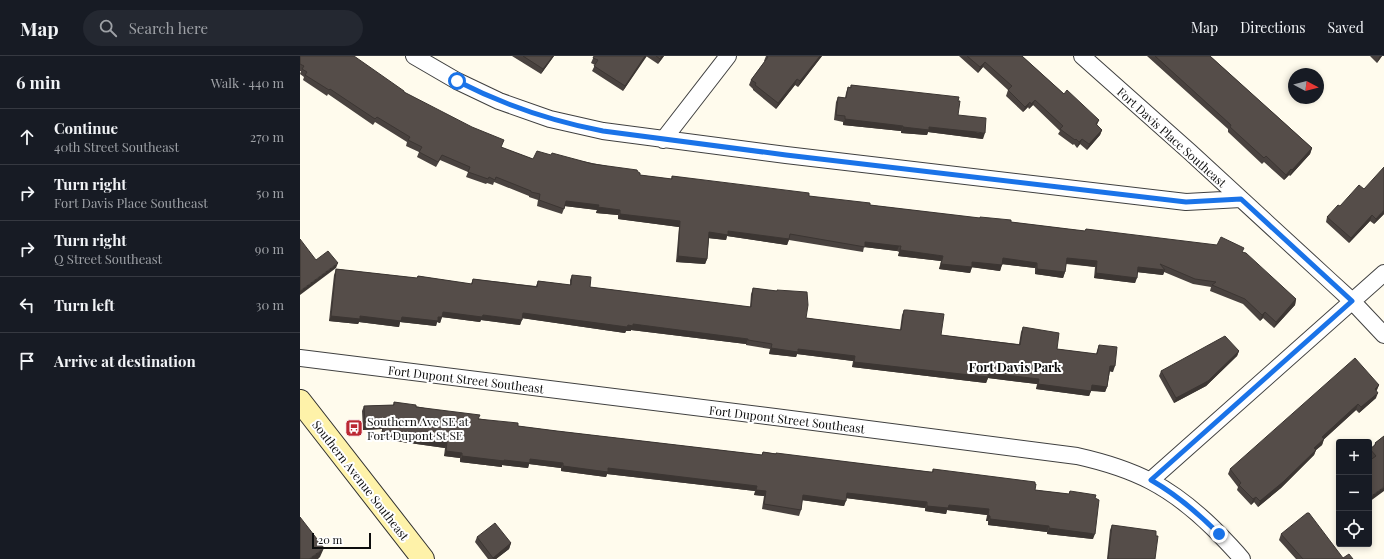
<!DOCTYPE html>
<meta charset="utf-8">
<style>
body{margin:0;font-family:"Playfair Display",serif;background:#242831;color:#f1f3f6}
.controls{position:absolute;right:12px;bottom:12px;display:grid;overflow:hidden;border-radius:4px;box-shadow:0 2px 6px #0003}
.controls button{width:36px;height:36px;display:grid;place-items:center;padding:0;border:0;border-bottom:1px solid #363941;background:#171b24;color:#f1f3f6;font:20px sans-serif}
.compass{position:absolute;left:988px;top:12px;width:36px;height:36px;border-radius:50%;background:#171b24;box-shadow:0 2px 6px #0003;rotate:97deg}
.scale{position:absolute;left:12px;bottom:10px;width:59px;box-sizing:border-box;padding-left:4px;border:2px solid #0d0d0d;border-top:0;font-size:11px;line-height:14px;white-space:nowrap;color:#0d0d0d;-webkit-text-stroke:3px #fff;paint-order:stroke}
.stop{position:absolute;width:12px;height:12px;margin:-9px;border:3px solid #1a73e8;border-radius:50%;background:#fff}
.stop.end{background:#1a73e8;border-color:#fff;box-shadow:0 1px 4px #0008}
.list{margin:0;padding:0;list-style:none}
h2{display:flex;justify-content:space-between;align-items:center;height:52px;margin:0;padding:0 16px;font-size:17px}
h2 small{font-size:13px;font-weight:400;color:#9ea1a6}
.list li{display:grid;grid-template-columns:26px 1fr auto;gap:12px;align-items:center;box-sizing:border-box;height:56px;padding:0 16px;border-top:1px solid #363941}
.list b{display:block;font-size:15px;white-space:nowrap}
.list p{margin:0;font-size:13px;white-space:nowrap;color:#9ea1a6}
.list em{font-size:13px;font-style:normal;color:#9ea1a6}
.icon{flex:none;width:22px;height:22px;fill:none;stroke:currentColor;stroke-width:2;stroke-linecap:round;stroke-linejoin:round}
.map{position:relative;flex:none;width:1084px;height:503px;overflow:hidden}
header{display:flex;align-items:center;gap:24px;box-sizing:border-box;height:56px;padding:0 20px;background:#171b24;border-bottom:1px solid #363941}
header strong{font-size:19px}
nav{display:flex;gap:22px;margin-inline-start:auto;font-size:14px}
.search{width:280px;height:36px;background:#242831;display:flex;align-items:center;gap:10px;box-sizing:border-box;padding:0 14px;border-radius:22px;color:#9ea1a6;font-size:15px}
main{display:flex}
aside{flex:1;background:#171b24}
.map>svg:first-child{display:block}
</style>
<header>
<strong>Map</strong>
<div class="search"><svg class="icon" aria-label="search" viewBox="0 0 24 24"><circle cx="10" cy="10" r="6"/><path d="M15 15l6 6"/></svg>Search here</div>
<nav><a>Map</a><a>Directions</a><a>Saved</a></nav>
</header>
<main>
<aside>
<h2>6 min<small>Walk · 440 m</small></h2>
<ul class="list">
<li><svg class="icon" aria-label="ahead" viewBox="0 0 24 24"><path d="M12 20V5M6 11l6-6 6 6"/></svg><div><b>Continue</b><p>40th Street Southeast</p></div><em>270 m</em></li>
<li><svg class="icon" aria-label="right" viewBox="0 0 24 24"><path d="M7 20v-9h11M14 6l5 5-5 5"/></svg><div><b>Turn right</b><p>Fort Davis Place Southeast</p></div><em>50 m</em></li>
<li><svg class="icon" aria-label="right" viewBox="0 0 24 24"><path d="M7 20v-9h11M14 6l5 5-5 5"/></svg><div><b>Turn right</b><p>Q Street Southeast</p></div><em>90 m</em></li>
<li><svg class="icon" aria-label="left" viewBox="0 0 24 24"><path d="M17 20v-9H6M10 6l-5 5 5 5"/></svg><div><b>Turn left</b></div><em>30 m</em></li>
<li><svg class="icon" aria-label="arrive" viewBox="0 0 24 24"><path d="M6 21V4h12l-3 4 3 4H6"/></svg><div><b>Arrive at destination</b></div></li>
</ul>
</aside>
<div class="map">
<svg width="1084" height="503" viewBox="0 0 1084 503">
<rect width="100%" height="100%" fill="#fffbed"/>
<g fill="none" stroke-linecap="round" stroke-linejoin="round">
<defs>
<path id="street" d="M114 0 157 25 199 45 250 63 303 75 486 99 886 146 941 143
M782 0 890 96 1028 223 1052 245 1084 279
M363 84 428 0
M0 302 475 361 777 400C835 413 870 430 913 472 923 482 933 492 942 503
M851 424 1084 217"/>
<path id="secondary" d="M0 345 123 503"/>
</defs>
<!-- street casing -->
<use href="#street" stroke="#404040" stroke-width="18"/>
<!-- secondary casing -->
<use href="#secondary" stroke="#2f2f2f" stroke-width="24"/>
<!-- street -->
<use href="#street" stroke="#fff" stroke-width="16"/>
<!-- secondary -->
<use href="#secondary" stroke="#fef2a9" stroke-width="22"/>
</g>
<!-- wall -->
<path fill="#49423f" d="M0 0 104 36 201 91 233 103 251 99 338 116 340 119 371 123 372 120 570 149 785 175 786 173 942 196 996 243 995 249 974 272 963 262 960 265 943 248 910 235 911 231 893 228 864 216 863 219 837 216 835 227 794 222 795 211 766 208 765 216 763 222 735 218V212L702 208 700 215 672 211 670 217 639 213 641 205 598 200 599 196 597 195 564 191 563 196 489 184 487 189 427 180 426 184 409 182 407 203 405 208 376 206 379 171 318 163V159L296 157 297 154 265 150 262 158 237 150 238 144 229 141V140L194 126 193 129 187 127 186 128 166 121 168 116 140 104 136 111 117 101 119 96 106 90 107 86 75 66 73 69 28 38 27 40 3 24 4 21 0 18 1 15H0Z
M212 0H254L241 18Z
M294 0H364L358 8 346 0 323 35 292 15 295 9 291 7Z
M466 0H522L498 31 495 29 476 53 453 34V33L449 29 451 24 465 5H464Z
M659 0H722L764 38 799 64 797 69 802 74 800 79 787 94 780 88 777 92 774 88 773 89 758 78 760 75 733 49 729 53 728 51 723 56 706 40 708 34 683 11 678 17Z
M847 0H910L1012 92 1010 98 990 120 989 119 984 124 964 106 962 108 928 76V73Z
M1070 0H1082L1077 7Z
M551 29 658 45V59L683 83 628 76 627 79 601 77V75L543 69V66L534 64 536 46 538 41 545 42 546 37 548 31 550 32Z
M1040 150 1084 158 1074 168 1070 165 1049 187 1026 166 1027 161Z
M36 213 117 222 118 220 171 228 173 223 236 230 238 225 270 229V224L272 219 290 231 450 251 451 238 453 232 477 235V234L506 262 600 274 602 259 604 254 641 279 719 288 721 276 723 271 757 293 796 298 799 289 813 316 810 315 807 331 805 336 791 335 789 340 736 333 737 328 688 322 686 327 552 311 553 305 497 298 496 301 469 298 470 293 446 289V288L331 274V275H326L325 277 222 262 220 269 181 264 180 266 142 261 140 267 137 266 136 270 100 266 99 271 59 266 58 268 29 265 34 219Z
M939 295 937 300 906 330 874 347 859 320 861 315Z
M1079 329 1076 335V342L1059 357 1056 354 1024 383 1022 389 1016 394 1014 399 981 432 958 451 954 446 951 449 937 434 938 431 928 418 930 413Z
M94 346 218 370 257 375 462 399 463 396 632 416 633 413 735 434 769 438 770 435 793 483 747 478V476L688 469V465H686L687 459 647 454 646 458 625 455V452L546 442 544 450 502 444 501 454 499 460 462 453 464 440 454 439 455 435 307 418 306 421 261 415V412L229 408 228 412 202 409V411L160 406V402L144 400 145 392 81 383 82 373 63 374 62 355 64 350 93 349Z
M1084 380 1069 446V405L1072 403 1069 399V397L1070 393 1074 390 1075 387Z
M812 469 856 480 855 503H807L810 474Z
M981 478 1043 502 1053 503H996L979 484Z
M177 481 211 487 209 493 196 503H188L175 486Z"/>
<!-- shaded-wall -->
<path fill="#3c3633" d="M253 0H254L241 18 243 13Z
M345 0H347L323 35 325 30Z
M362 0H364L358 8 360 3Z
M520 0H522L498 31 500 25Z
M1080 0H1082L1077 7 1079 1Z
M685 6 683 11 678 17 680 11Z
M497 23 495 29 476 53 478 47Z
M735 44 733 49 729 53 731 48Z
M730 46 728 51 723 56 725 51Z
M545 63 603 70 601 75 543 69Z
M603 71H629L685 77 683 83 628 76 627 79 601 77Z
M802 74 800 79 787 94 789 88Z
M782 83 780 88 777 92 779 86Z
M1012 92 1010 98 990 120 992 114Z
M991 113 989 119 984 124 986 119Z
M266 145 299 149 297 154 264 150Z
M298 151 320 154 318 159 296 157Z
M1084 154V158L1074 168 1076 163Z
M320 158 380 165 379 171 318 163Z
M1072 159 1070 165 1049 187 1051 182Z
M428 175 489 183 487 189 427 180 426 184 407 182 409 176Z
M565 186 599 190 597 195 564 191Z
M600 194 643 200 641 205 598 200Z
M378 200 407 203 405 208 376 206Z
M703 202 737 207 735 212 701 208Z
M767 202 797 205 795 211 765 207Z
M672 206 702 209 700 215 670 211Z
M38 207 36 212 0 239V235Z
M641 208 672 211 670 217 639 213Z
M838 211 865 214 863 219 836 216Z
M737 213 765 216 763 222 735 218Z
M796 217 837 222 835 227 794 222Z
M996 243 995 249 974 272 976 266Z
M143 256 183 259 222 264 220 269 181 264 180 266 141 261Z
M965 256 963 262 960 265 962 259Z
M223 257 328 269 333 268 448 283 446 288 331 274V275H326L325 277 221 262Z
M31 260 102 261H142L140 267 137 266 136 270 100 266 99 271 59 266 58 268 29 265Z
M471 292 498 293 555 300 553 305 497 298 496 301 469 298Z
M939 295 937 300 906 330 874 347 876 342Z
M554 306 688 317 739 323 737 328 688 322 686 327 552 311Z
M810 310H815L813 316 808 315Z
M738 328 791 335 789 340 736 333Z
M792 329 807 331 805 336 790 334Z
M1079 329 1077 334 1073 339 1075 333Z
M1078 337 1076 342 1059 357 1061 351Z
M1058 348 1056 354 1020 387 1022 381Z
M84 367 82 373 63 374 65 368Z
M82 377 147 386 145 392 81 383Z
M1024 383 1022 389 1016 394 1014 399 981 432 958 451 960 445 1014 392Z
M146 395 162 397 160 402 144 400Z
M162 400 204 404 230 403 263 407 261 412 229 408 228 412 202 409V411L160 406Z
M263 410 308 412 457 430 455 435 307 418 306 421 261 415Z
M1084 431V435L1069 446 1070 441Z
M456 434 466 435 464 440 454 439Z
M547 437 627 446 625 452 545 442Z
M503 439 546 445 544 450 501 444Z
M956 441 954 446 951 449 953 443Z
M649 449 689 453 687 459 647 454 646 458 625 455 627 450Z
M688 459 690 460 688 465H686Z
M690 463 749 470 747 476 688 469Z
M749 472 795 478 793 483 747 478Z
M211 487 209 493 196 503H193V502Z
M24 492 20 501 18 503H9Z"/>
<!-- building -->
<path fill="#554d49" stroke="#3c3633" d="M0 0H54L104 35V36L172 71 204 84 201 91 233 103 237 95 251 99 252 97 293 108 337 114 338 116 340 117V119L372 123V120L509 137V140L570 147V149L680 162V161L711 164V166L785 175 786 173 917 189 921 181 944 192 942 196 946 197 996 243 976 266 965 256 962 259 945 243 912 229 916 226 895 223 860 208 865 214 838 211 837 222 796 217 797 205 767 202 765 216 737 213V207L703 202 702 209 672 206V211L641 208 643 200 600 194 601 190H599L565 186V191L490 178 489 183 428 175V179L409 176 407 203 378 200 380 165 320 158V154L298 151 299 149 266 145 264 153 239 144 240 138 231 136V135L196 121 195 124 189 121 188 123 168 116 170 111 142 99 138 106 119 96 122 91 108 84 110 81 77 61 75 63 30 33 29 34 5 19 7 16 2 13 4 10 0 8Z
M223 0H253L243 13Z
M294 0H345L325 30 294 10 298 4 293 2Z
M356 0H362L360 3Z
M467 0H520L500 25 497 23 478 47 455 29 456 27 451 24 468 1Z
M667 0H722L764 38 767 34 799 64 796 68 802 74 789 88 782 83 779 86 776 83 775 84 760 73 763 70 735 44 731 48 730 46 725 51 708 34 712 30 685 6 680 11Z
M855 0H910L1012 92 992 114 991 113 986 119 966 100 964 102 930 71 931 69Z
M551 29 659 41 658 45H660L658 59 686 62 685 77 629 71V74L603 71V70L545 63V60L536 59 538 41 546 42 548 31 551 32Z
M1084 111V154L1076 163 1072 159 1051 182 1027 161 1038 149 1040 150 1059 129 1064 133Z
M0 183 16 204 28 195 38 207 0 235Z
M36 213 117 222 118 220 172 228 173 223 237 231 238 225 271 229 272 219 291 221 290 231 451 251 453 232 477 235V234L507 236 508 249 506 262 601 274 604 254H607L644 258 641 279 720 289 723 271 759 277 757 293 797 298 799 289 817 291 815 310H810L807 331 792 329 791 335 738 328 739 323 688 317V321L554 306 555 300 498 293V296L471 292 472 288 448 284V283L333 268V270L328 269 327 271 223 257 222 264 183 259 182 261 143 256 142 261H138V265L102 261 101 265 60 260V263L31 260Z
M925 280 939 295 908 325 876 342 861 315Z
M1055 302 1079 329 1075 333 1078 337 1061 351 1058 348 1022 381 1024 383 1014 392 1016 394 983 426 960 445 956 441 953 443 939 429 941 427 930 413Z
M94 346 116 349V351L180 359 178 363 218 367V370L257 375 462 399 463 396 476 398V397L630 416H633V413L735 426V428H736L735 434 769 438 770 435 796 439 795 442 799 444 795 478 749 472V470L690 463V460L688 459 689 453 649 449 648 452 627 450V446L547 437 546 445 503 439 501 454 464 448 466 435 456 434 457 430 308 412V416L263 410V407L230 403V407L204 404V405L162 400V397L146 395 147 386 82 377 84 367 65 368 64 350 94 349Z
M1084 380V431L1070 441H1069V405L1076 400 1070 393 1076 388 1075 387Z
M1007 457H1009L1043 502 1049 498 1053 503H1003L981 478Z
M0 461 24 492 9 503H0Z
M195 467 211 487 193 502 177 481Z
M812 469 856 475V480H858L855 503H808Z"/>
<g fill="none" stroke-linecap="round" stroke-linejoin="round">
<!-- route -->
<path stroke="#1a73e8" stroke-width="5" d="M157 25C204 49 251 65 303 75L486 99 886 146 941 143 1052 245 851 424C877 439 898 457 919 478"/>
</g>
<!-- icons -->
<defs>
<symbol id="bus-square" viewBox="-11 -11 22 22"><rect x="-9" y="-9" width="18" height="18" rx="4" fill="#bb2732" stroke="#fff"/><path d="M-5-6H5V4H4V6H2V4H-2V6H-4V4H-5ZM-3.5-4V0h7V-4ZM-3.5 1.2v1.5H-2V1.2ZM2 1.2v1.5H3.5V1.2Z" fill="#fff"/></symbol>
</defs>
<g fill-rule="evenodd">
<use href="#bus-square" x="44" y="362" width="20" height="20"/>
</g>
<g text-anchor="middle" dominant-baseline="central" stroke-width="4" stroke-linejoin="round" paint-order="stroke">
<!-- street labels -->
<g font-size="12" fill="#0d0d0d" stroke="#fff">
<text transform="translate(872 81) rotate(42)">Fort Davis Place Southeast</text>
<text transform="translate(166 323) rotate(7)">Fort Dupont Street Southeast</text>
<text transform="translate(487 363) rotate(7)">Fort Dupont Street Southeast</text>
<text transform="translate(61 424) rotate(52)">Southern Avenue Southeast</text>
</g>
<!-- poi labels -->
<g font-size="12" fill="#0d0d0d" stroke="#fff" text-anchor="start">
<text x="67" y="365">Southern Ave SE at<tspan x="67" dy="14">Fort Dupont St SE</tspan></text>
</g>
<!-- neighbourhood labels -->
<g font-size="13" font-weight="bold" fill="#0d0d0d" stroke="#fff">
<text x="715" y="310">Fort Davis Park</text>
</g>
</g>
</svg>
<div class="controls">
<button>+</button>
<button>−</button>
<button><svg class="icon" aria-label="locate" viewBox="0 0 24 24"><circle cx="12" cy="12" r="6"/><path d="M12 2v4M12 18v4M2 12h4M18 12h4"/></svg></button>
</div>
<svg class="compass" viewBox="-18 -18 36 36"><path d="M0-13l5 13h-10z" fill="#e53935"/><path d="M0 13l5-13h-10z" fill="#9ea1a6"/></svg>
<div class="scale">20 m</div>
<div class="stop" style="left:157px;top:25px"></div>
<div class="stop end" style="left:919px;top:478px"></div>
</div>
</main>
